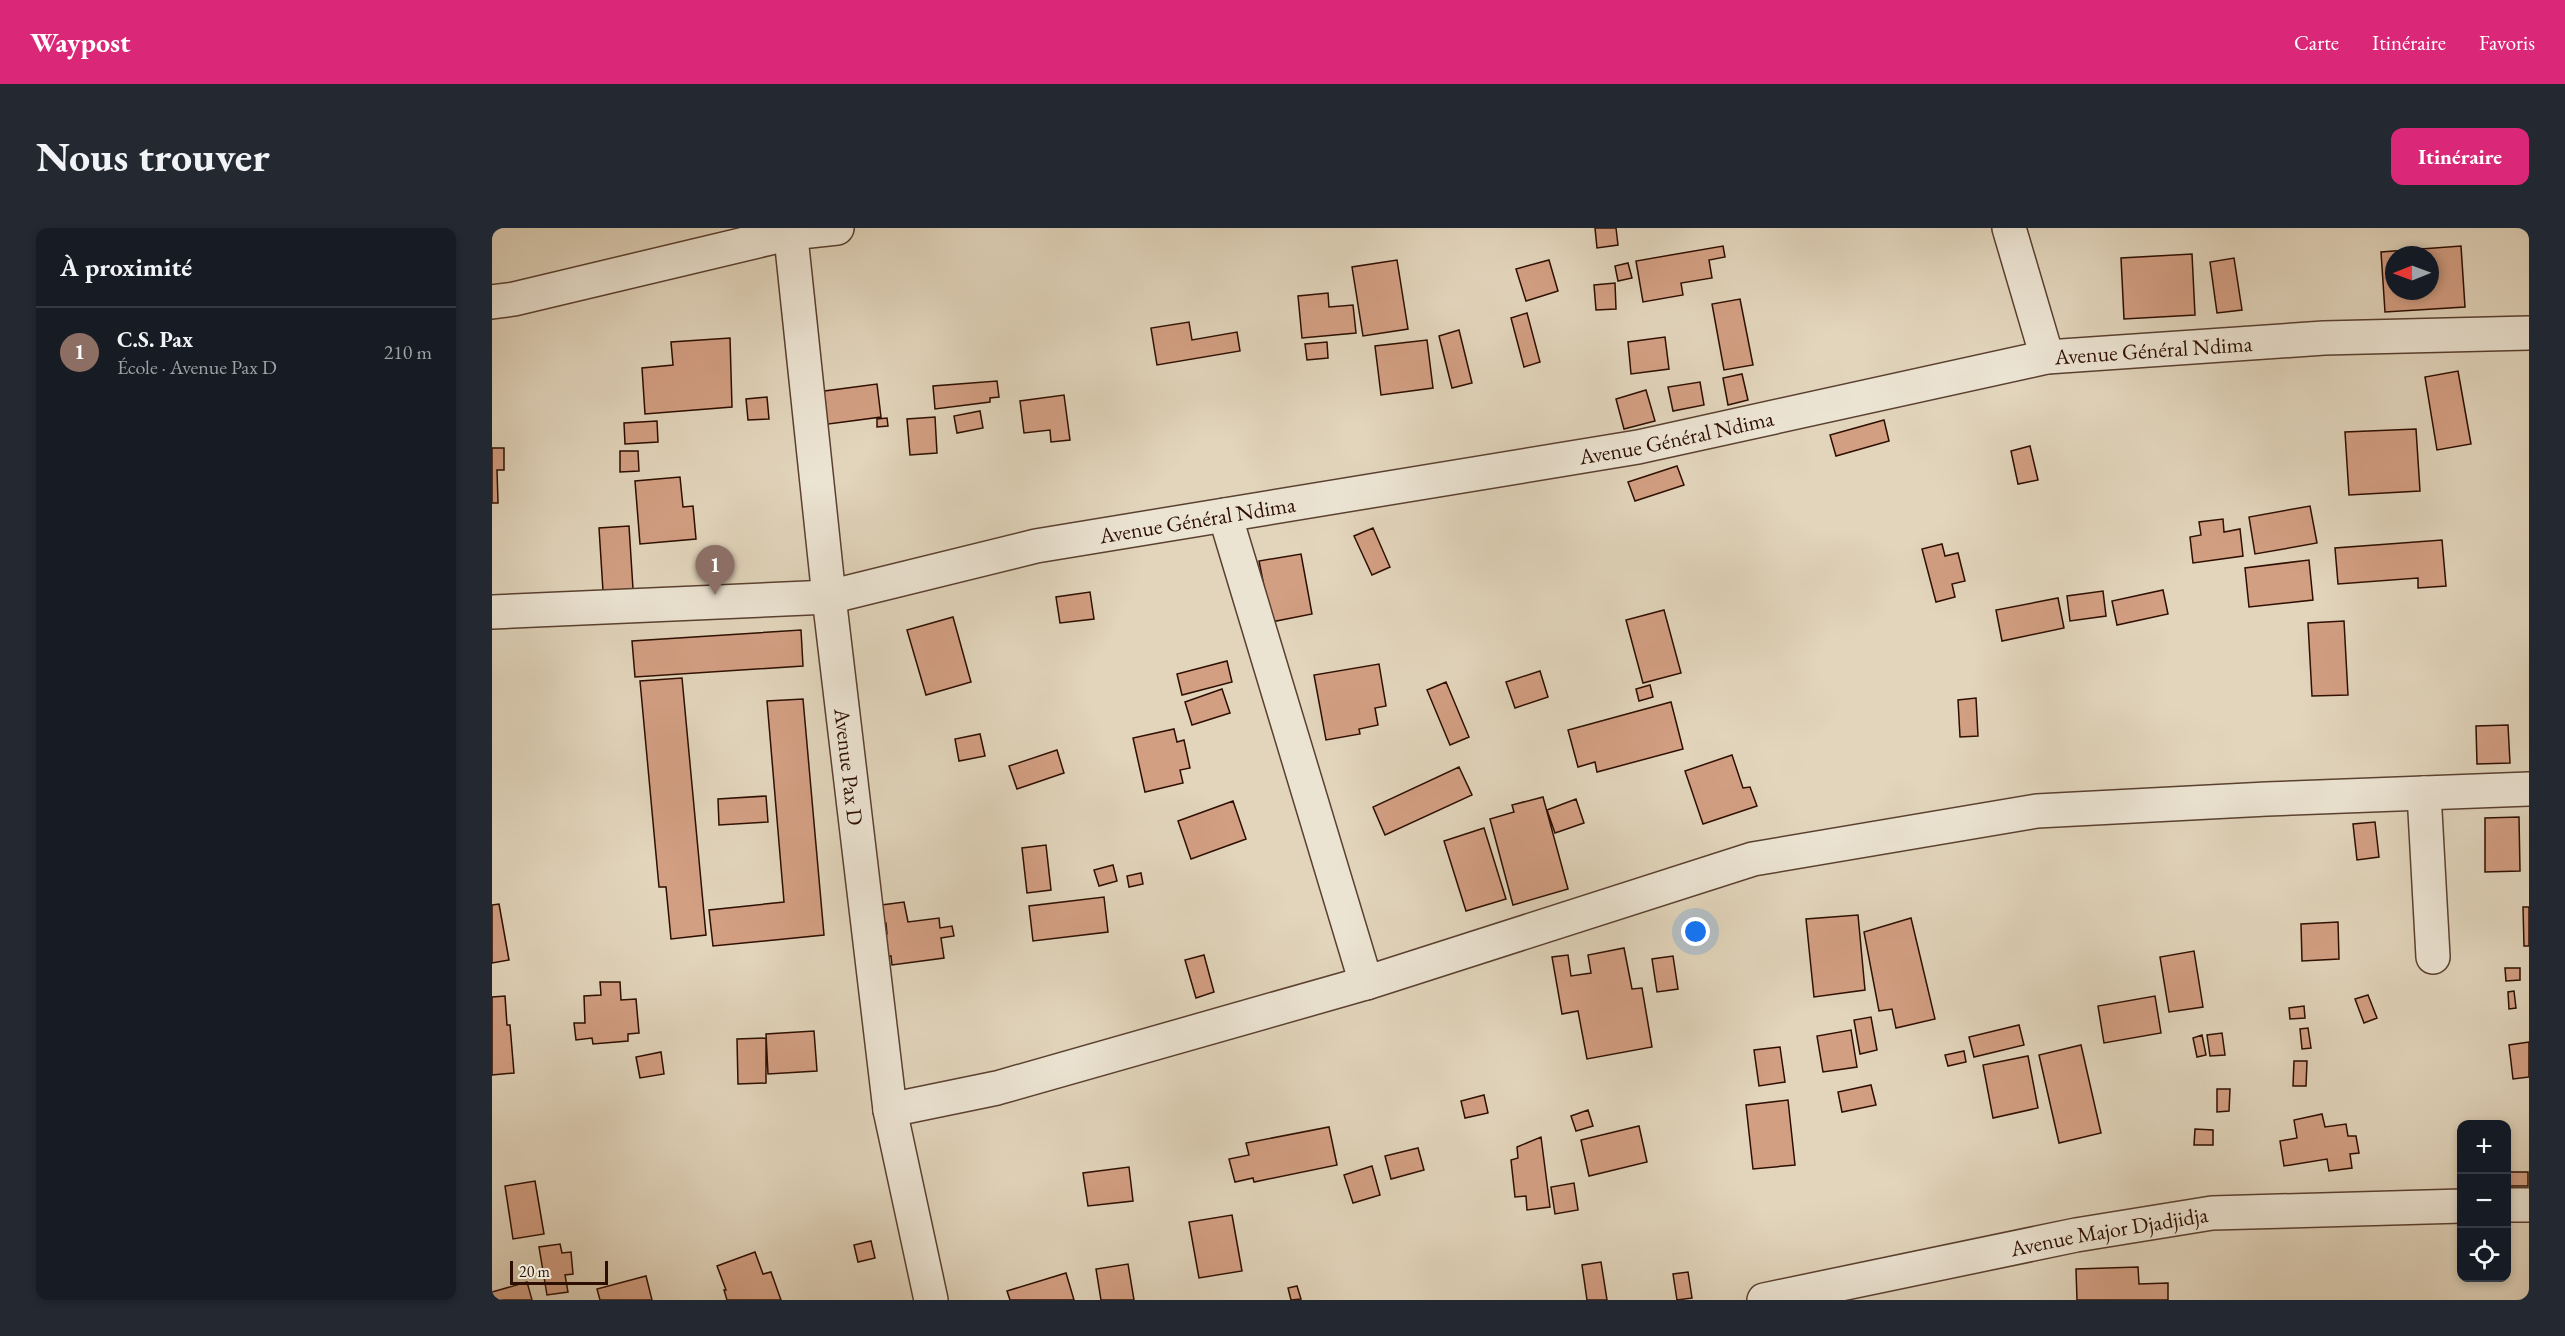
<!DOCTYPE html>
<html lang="fr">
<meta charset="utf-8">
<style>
body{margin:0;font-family:"EB Garamond",serif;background:#242831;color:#f1f3f6}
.controls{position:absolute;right:18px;bottom:18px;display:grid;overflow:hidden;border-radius:12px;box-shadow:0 3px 9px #0003}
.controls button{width:54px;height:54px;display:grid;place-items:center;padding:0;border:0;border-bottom:2px solid #363941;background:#171b24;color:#f1f3f6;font:30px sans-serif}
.compass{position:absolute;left:1893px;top:18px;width:54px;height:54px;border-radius:50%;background:#171b24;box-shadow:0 3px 9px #0003;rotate:269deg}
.scale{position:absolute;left:18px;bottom:15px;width:98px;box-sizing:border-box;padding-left:6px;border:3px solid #2d0e01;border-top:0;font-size:16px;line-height:21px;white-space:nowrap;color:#2d0e01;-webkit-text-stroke:4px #ece4d3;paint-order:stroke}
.you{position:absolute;left:1204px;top:704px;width:21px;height:21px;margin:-15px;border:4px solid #fff;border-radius:50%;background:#1a73e8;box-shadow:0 0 0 9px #1a73e833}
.badge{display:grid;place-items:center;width:39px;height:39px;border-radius:50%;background:#db2777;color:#fff;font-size:20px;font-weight:700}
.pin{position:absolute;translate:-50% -50px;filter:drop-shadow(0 2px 3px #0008)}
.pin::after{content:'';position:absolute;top:32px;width:21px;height:18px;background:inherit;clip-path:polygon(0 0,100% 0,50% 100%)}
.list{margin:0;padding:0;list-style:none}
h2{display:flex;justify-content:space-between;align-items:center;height:78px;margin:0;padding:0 24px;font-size:26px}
h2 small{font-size:20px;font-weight:400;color:#9ea1a6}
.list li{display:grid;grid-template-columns:39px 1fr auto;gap:18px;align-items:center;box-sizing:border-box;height:90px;padding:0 24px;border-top:2px solid #363941}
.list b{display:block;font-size:22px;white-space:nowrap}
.list p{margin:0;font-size:20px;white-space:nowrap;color:#9ea1a6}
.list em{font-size:20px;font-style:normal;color:#9ea1a6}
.icon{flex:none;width:33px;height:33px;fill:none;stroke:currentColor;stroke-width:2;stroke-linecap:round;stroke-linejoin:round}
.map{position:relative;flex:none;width:2037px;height:1072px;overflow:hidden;border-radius:12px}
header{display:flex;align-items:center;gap:36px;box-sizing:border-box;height:84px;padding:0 30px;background:#db2777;color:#fff}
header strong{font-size:28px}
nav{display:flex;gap:33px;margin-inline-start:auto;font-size:21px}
.intro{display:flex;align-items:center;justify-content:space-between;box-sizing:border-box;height:144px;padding:0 36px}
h1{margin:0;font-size:42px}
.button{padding:15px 27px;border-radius:12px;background:#db2777;color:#fff;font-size:21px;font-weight:700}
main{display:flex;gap:36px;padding:0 36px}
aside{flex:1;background:#171b24;border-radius:12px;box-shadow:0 3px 9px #0003}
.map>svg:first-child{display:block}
</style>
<header>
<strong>Waypost</strong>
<nav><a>Carte</a><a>Itinéraire</a><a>Favoris</a></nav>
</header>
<div class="intro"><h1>Nous trouver</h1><a class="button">Itinéraire</a></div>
<main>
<aside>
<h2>À proximité<small></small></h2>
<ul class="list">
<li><span class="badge" style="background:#8d6e63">1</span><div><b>C.S. Pax</b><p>École · Avenue Pax D</p></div><em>210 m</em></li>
</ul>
</aside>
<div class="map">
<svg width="2037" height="1072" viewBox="0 0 2037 1072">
<rect width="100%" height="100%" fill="#e2d5bc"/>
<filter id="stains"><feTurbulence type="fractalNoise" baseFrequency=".00333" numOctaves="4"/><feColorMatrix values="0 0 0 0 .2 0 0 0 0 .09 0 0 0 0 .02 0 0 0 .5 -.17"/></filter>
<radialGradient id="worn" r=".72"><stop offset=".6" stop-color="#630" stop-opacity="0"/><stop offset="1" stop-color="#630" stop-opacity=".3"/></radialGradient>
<!-- building -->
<path fill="#d39f83" stroke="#2d0e01" stroke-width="1.5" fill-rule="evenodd" d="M1103 0H1124L1126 17 1105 20Z
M1231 18 1233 29 1217 32 1220 50 1189 55 1191 67 1151 74 1144 33Z
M1969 18 1973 79 1893 84 1889 24ZM1902 27H1938V63H1902Z
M1700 26 1703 87 1632 91 1629 30Z
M1742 30 1750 82 1725 85 1718 34Z
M905 32 916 101 871 108 860 39Z
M1057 32 1066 63 1034 73 1024 41Z
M1136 35 1140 50 1126 53 1123 38Z
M1123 55 1124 81 1104 82 1102 57Z
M836 65 837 79 861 77 864 105 810 110 806 68Z
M1248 71 1261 137 1232 142 1220 76Z
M1035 85 1048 134 1032 139 1019 90Z
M697 94 700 112 745 104 748 123 665 137 659 100Z
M967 102 980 155 960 160 947 108Z
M1173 109 1177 141 1139 146 1136 114Z
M238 110 240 179 153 186 150 140 181 137 179 114Z
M935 112 941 160 889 167 883 118Z
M835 114 836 130 815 132 813 116Z
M1966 143 1979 216 1945 222 1933 149Z
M1250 146 1256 172 1236 177 1231 150Z
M505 153 507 169 498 170V174L443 181 441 158Z
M1208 154 1212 177 1181 183 1176 159Z
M385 156 389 189 329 197 325 164Z
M1154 162 1163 193 1132 201 1124 171Z
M572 167 578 212 559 214 558 202 532 205 528 173Z
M275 169 277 191 256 192 254 171Z
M488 183 491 200 465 205 462 188Z
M443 189 445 225 418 227 415 191Z
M395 190 396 198 385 199V191Z
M1392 192 1397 213 1344 228 1338 207Z
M165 193 166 214 133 216 132 195Z
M1924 201 1928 263 1857 267 1853 204Z
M1538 218 1546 252 1526 256 1519 223Z
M0 220H12V242H5L6 275H0Z
M128 223H146L147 243 128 244Z
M1185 238 1192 257 1143 273 1136 254Z
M188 249 191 279 201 278 204 311 148 316 143 253Z
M1818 278 1825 315 1763 326 1757 289Z
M1731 291 1732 304 1748 301 1751 328 1701 335 1698 309 1709 307 1707 294Z
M137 298 141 361 111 363 107 300Z
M881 300 898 339 880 347 862 308Z
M1950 312 1954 358 1926 360V350L1846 356 1843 320Z
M1450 316 1453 328 1466 325 1473 353 1460 356 1463 369 1444 374 1430 321Z
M809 326 820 386 779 394 767 333Z
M1817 332 1821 372 1757 379 1753 340Z
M1671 362 1676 386 1625 397 1620 373Z
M1611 363 1614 388 1578 393 1575 368Z
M598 364 602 391 568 395 564 369Z
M1566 370 1572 400 1510 413 1504 382Z
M1172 382 1189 445 1151 455 1134 392Z
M461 389 479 454 434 467 415 402Z
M1852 393 1856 467 1820 468 1816 395Z
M309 402 311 438 143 449 140 413Z
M735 433 740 454 690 467 685 446Z
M887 436 894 478 883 480 886 497 867 501 868 506 834 512 822 447Z
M1048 443 1056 469 1023 480 1014 454Z
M190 450 214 707 179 711 174 659H167L148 453Z
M954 454 977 509 958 517 935 462Z
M1158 457 1161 469 1147 473 1144 461Z
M730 461 738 485 700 497 693 474Z
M1484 470 1486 508 1468 509 1466 472Z
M311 471 332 707 221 718 217 682 292 674 275 473Z
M1179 474 1191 521 1105 544 1103 534 1086 539 1076 502Z
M2016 497 2018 535 1985 536 1984 498Z
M682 501 685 514 692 512 698 540 688 542 691 555 653 564 641 510Z
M488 506 493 528 467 533 463 511Z
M565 522 572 545 525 561 517 538Z
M1240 527 1251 560 1258 559 1265 578 1211 596 1193 543Z
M967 539 980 567 893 607 881 579Z
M274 568 276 594 227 597 226 571Z
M1051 569 1076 661 1021 677 998 591 1022 584 1020 577Z
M1084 571 1092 595 1063 605 1055 582Z
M741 573 754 611 699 631 686 593Z
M2027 589 2028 643 1993 644V590Z
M1883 594 1887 629 1865 632 1861 596Z
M992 600 1014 671 974 683 952 613Z
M554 617 559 662 535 665 530 620Z
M621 637 625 653 607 658 602 642Z
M649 645 651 656 637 659 635 648Z
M612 669 616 704 541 713 537 678Z
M412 674 416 694 447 690 448 700 460 698 462 708 449 710 452 730 400 737 399 728 389 730 386 708 395 706 394 695 385 696 382 678Z
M7 676 17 732 0 735V677Z
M2031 679H2037V718H2032Z
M1366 687 1373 762 1322 769 1314 691Z
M1419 690 1443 791 1404 800 1400 781 1387 783 1372 704Z
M1846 694 1847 731 1810 733 1809 696Z
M1132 720 1140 761 1150 760 1160 819 1095 831 1086 783 1070 786 1060 729 1076 727 1079 748 1099 745 1096 727Z
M1702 723 1711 779 1677 784 1668 729Z
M712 727 722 764 704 770 693 732Z
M1181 728 1186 761 1165 764 1160 731Z
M2013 740H2028V752L2014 753Z
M108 754H128L129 772 144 771 147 805 136 806V813L101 816 100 810 84 812 82 795H93L92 768 109 767Z
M2022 763 2024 780 2017 781 2016 764Z
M1876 767 1885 790 1872 795 1863 771Z
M13 768 15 797H18L22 845 0 847V769Z
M1663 768 1669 805 1612 815 1606 778Z
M1812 778 1813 790 1798 791 1797 780Z
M1379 789 1385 822 1368 826 1362 792Z
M1527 797 1532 817 1482 829 1477 809Z
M1816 800 1819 820 1810 821 1808 801Z
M1359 802 1365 839 1331 844 1325 808Z
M322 803 325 843 276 846 274 806Z
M1730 805 1733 827 1718 828 1715 807Z
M1710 807 1714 827 1705 829 1701 810Z
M274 810V855L246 856 245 811Z
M2037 814V849L2021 851 2017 817Z
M1589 817 1609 905 1567 915 1547 827Z
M1288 819 1293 854 1267 858 1262 822Z
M1472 823 1474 834 1456 838 1453 827Z
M169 824 172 846 148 850 144 829Z
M1536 828 1546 880 1501 890 1491 837Z
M1802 833H1815L1814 858H1801Z
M1379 857 1384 877 1350 884 1346 864Z
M1725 861H1738L1737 883 1725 884Z
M992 867 996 885 973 890 969 873Z
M1296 872 1303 937 1261 941 1254 877Z
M1096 882 1101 898 1084 903 1079 888Z
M1830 886 1833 899 1854 896 1856 908H1864L1867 925 1858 926 1860 940 1837 943 1835 931 1792 938 1788 913 1805 910 1802 892Z
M1147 898 1155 934 1097 948 1089 912Z
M837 899 845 937 762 954 761 950 743 954 737 931 757 927 754 915Z
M1703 901 1721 902V917H1702Z
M1049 909 1058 979 1035 982 1034 968 1023 969 1019 932 1026 930 1025 919Z
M926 920 932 942 899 951 893 928Z
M880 938 888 967 861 975 852 947Z
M637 939 641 973 596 978 591 945Z
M2016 944H2036V958H2016Z
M43 953 52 1006 21 1011 13 958Z
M1082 955 1086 982 1063 986 1059 959Z
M740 987 750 1043 707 1050 697 994Z
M379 1013 383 1030 366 1034 362 1017Z
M68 1016 70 1025 79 1024 81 1046 73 1047 76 1064 55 1067 47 1019Z
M263 1024 271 1046 279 1044 289 1072H235L232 1062H234L225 1038Z
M1109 1034 1115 1072H1095L1090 1037Z
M636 1036 642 1072H609L604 1041Z
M1646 1039 1647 1056 1676 1055V1072H1585L1584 1041Z
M1196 1044 1200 1070 1185 1072 1181 1046Z
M574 1045 582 1072H518L515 1063Z
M154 1048 160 1072H108L105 1061Z
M35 1054 40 1072H0V1064Z
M805 1058 809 1071 799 1072 796 1060Z"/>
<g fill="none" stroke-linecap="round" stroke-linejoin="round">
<defs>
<g id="minor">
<path id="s1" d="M298 0 337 369 398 882 439 1072"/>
<path d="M1517 0 1555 129"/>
<path d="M0 74 22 71 299 5 345 0"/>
<path d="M733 287 874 755"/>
<path id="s2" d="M0 384 337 369 544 318 1146 219 1555 129 1832 110 2037 105"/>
<path d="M1932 565 1941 729"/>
<path d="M398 882 505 860 874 755 1261 631 1545 583 1775 571 2037 561"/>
<path d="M2014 977H2037"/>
<path id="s3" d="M1272 1072 1584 1007 1720 985 1970 978"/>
</g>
</defs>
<!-- minor casing -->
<use href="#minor" stroke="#5a4030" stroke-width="36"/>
<!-- minor -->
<use href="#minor" stroke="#ece4d3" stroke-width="33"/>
</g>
<g text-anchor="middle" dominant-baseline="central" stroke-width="4.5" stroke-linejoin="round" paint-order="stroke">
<!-- street labels -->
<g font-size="22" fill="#2d0e01" stroke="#ece4d3">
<text stroke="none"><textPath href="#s2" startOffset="1686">Avenue Général Ndima</textPath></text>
<text stroke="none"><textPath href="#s2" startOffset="1200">Avenue Général Ndima</textPath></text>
<text stroke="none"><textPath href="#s2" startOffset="714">Avenue Général Ndima</textPath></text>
<text stroke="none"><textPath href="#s1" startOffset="542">Avenue Pax D</textPath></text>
<text stroke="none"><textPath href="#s3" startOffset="352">Avenue Major Djadjidja</textPath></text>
</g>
</g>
<rect width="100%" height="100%" filter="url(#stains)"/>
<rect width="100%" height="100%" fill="url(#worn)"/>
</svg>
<div class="controls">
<button>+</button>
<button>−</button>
<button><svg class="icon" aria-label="locate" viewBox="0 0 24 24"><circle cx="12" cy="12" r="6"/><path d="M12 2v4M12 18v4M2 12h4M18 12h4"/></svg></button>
</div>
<svg class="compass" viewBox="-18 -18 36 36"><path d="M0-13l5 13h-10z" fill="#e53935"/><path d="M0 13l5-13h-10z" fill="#9ea1a6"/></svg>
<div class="scale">20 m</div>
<div class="you"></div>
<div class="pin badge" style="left:223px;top:367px;background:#8d6e63">1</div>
</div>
</main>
